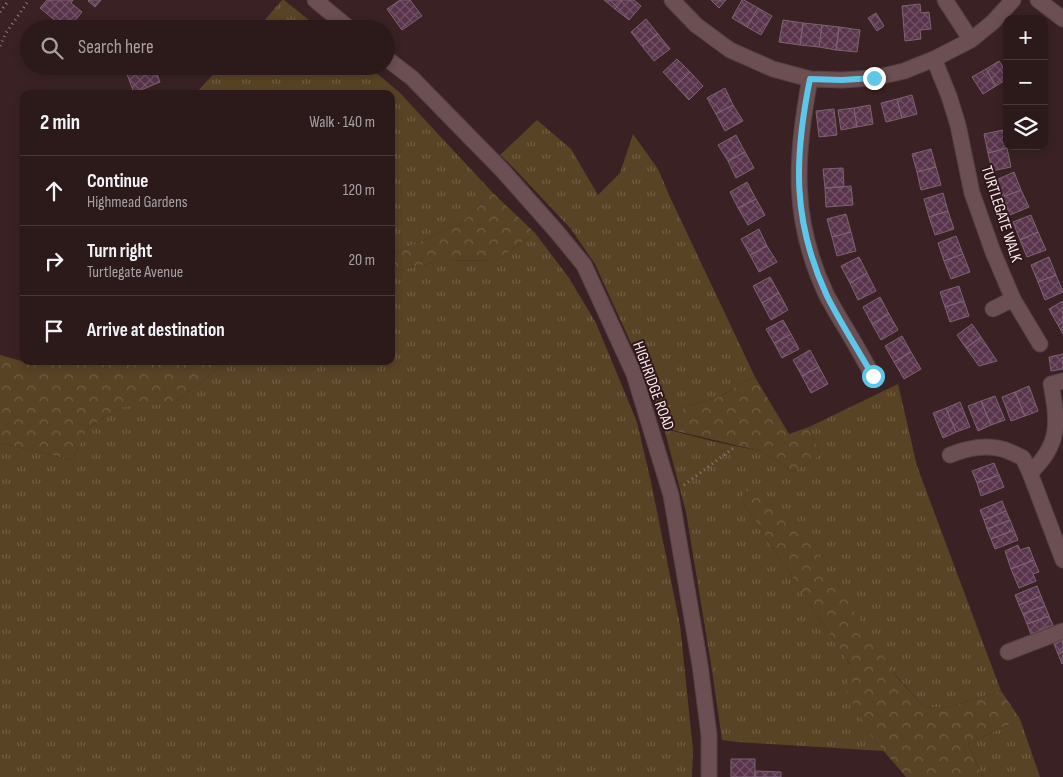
<!DOCTYPE html>
<meta charset="utf-8">
<style>
body{margin:0;font-family:"Sofia Sans Condensed",sans-serif;background:#382728;color:#f1f3f6}
.controls{position:absolute;right:15px;top:15px;display:grid;overflow:hidden;border-radius:10px;box-shadow:0 2px 8px #0003}
.controls button{width:45px;height:45px;display:grid;place-items:center;padding:0;border:0;border-bottom:1px solid #48383a;background:#2c1a1b;color:#f1f3f6;font:25px sans-serif}
.stop{position:absolute;width:15px;height:15px;margin:-11px;border:4px solid #5cc7e8;border-radius:50%;background:#fff}
.stop.end{background:#5cc7e8;border-color:#fff;box-shadow:0 1px 5px #0008}
.list{margin:0;padding:0;list-style:none}
h2{display:flex;justify-content:space-between;align-items:center;height:65px;margin:0;padding:0 20px;font-size:21px}
h2 small{font-size:16px;font-weight:400;color:#a6a1a3}
.list li{display:grid;grid-template-columns:32px 1fr auto;gap:15px;align-items:center;box-sizing:border-box;height:70px;padding:0 20px;border-top:1px solid #48383a}
.list b{display:block;font-size:19px;white-space:nowrap}
.list p{margin:0;font-size:16px;white-space:nowrap;color:#a6a1a3}
.list em{font-size:16px;font-style:normal;color:#a6a1a3}
.icon{flex:none;width:28px;height:28px;fill:none;stroke:currentColor;stroke-width:2;stroke-linecap:round;stroke-linejoin:round}
.map{position:relative;flex:none;width:1063px;height:777px;overflow:hidden}
.search{position:absolute;background:#2c1a1b;box-shadow:0 2px 8px #0003;left:20px;top:20px;width:375px;height:55px;display:flex;align-items:center;gap:12px;box-sizing:border-box;padding:0 18px;border-radius:28px;color:#a6a1a3;font-size:19px}
.panel{position:absolute;background:#2c1a1b;box-shadow:0 2px 8px #0003;left:20px;top:90px;width:375px;height:275px;border-radius:10px}
.map>svg:first-child{display:block}
</style>
<div class="map">
<svg width="1063" height="777" viewBox="0 0 1063 777">
<defs>
<pattern id="grass-tufts" width="24" height="20" patternUnits="userSpaceOnUse" patternTransform="scale(1.25)"><rect width="24" height="20" fill="#594325"/><path d="M3 7l-1-3M5 7V3M7 7l1-3M15 17l-1-3M17 17v-4M19 17l1-3" fill="none" stroke="#725e45"/></pattern>
<pattern id="forest-crowns" width="20" height="18" patternUnits="userSpaceOnUse" patternTransform="scale(1.25)"><rect width="20" height="18" fill="#594325"/><path d="M2 6a3 3 0 1 1 6 0M12 15a3 3 0 1 1 6 0" fill="none" stroke="#725e45"/></pattern>
<pattern id="building-cross-hatch" width="8" height="8" patternUnits="userSpaceOnUse" patternTransform="scale(1.25)"><rect width="8" height="8" fill="#5a344c"/><path d="M0 0l8 8M0 8l8-8" fill="none" stroke="#735266"/></pattern>
</defs>
<rect width="100%" height="100%" fill="#3a2224"/>
<!-- grass -->
<path fill="url(#grass-tufts)" d="M282 0H284L320 29H257Z
M221 66H368L399 92 493 193 460 224 394 253H391V94H195Z
M537 120 571 149 598 195 620 173 633 134 658 169 669 195 755 377 745 381 719 397 685 407 665 429 712 441 760 451 782 464 792 472 820 455 809 427 898 384 917 466 1001 691 946 708 924 707 741 499 853 669 870 735 884 751 737 742 722 740 712 670 686 512 664 428 641 365 595 264 571 229 511 165 500 155Z
M535 233 569 278 596 323 637 422 651 482 680 625 693 750 692 777H0V443L72 460 88 428 119 407 149 404H172L228 361H391V272L442 261 497 260Z
M1020 719 1040 777H983L968 744Z"/>
<!-- forest -->
<path fill="url(#forest-crowns)" d="M493 193 535 233 497 260 442 261 391 272V253H394L460 224Z
M0 355 36 365 38 361H228L172 404 119 407 88 428 72 460 0 443Z
M755 377 789 434 809 427 820 455 792 472 782 464 760 451 664 428 685 407 719 397 745 381Z
M747 488 800 527 896 676 924 707 946 708 1001 691 1020 719 968 744 983 777H906L870 735 845 688 853 669 741 499Z"/>
<!-- building -->
<path fill="url(#building-cross-hatch)" stroke="#7b6371" d="M47 0H73L71 3 82 12 73 23 71 21 64 28 40 8Z
M89 0H101L95 7 88 1Z
M400 0H410L422 16 402 30 387 9Z
M604 0H622L615 9Z
M622 0H634L641 6 629 20 615 9Z
M711 0H726L719 8Z
M742 0H744L758 8 747 27 732 18Z
M920 4 921 13 929 12 931 29 920 30 921 39 905 41 902 6Z
M758 8 772 16 761 35 747 27Z
M876 13 884 26 877 31 868 18Z
M646 19 658 34 642 46 631 32Z
M783 20 803 23 800 45 779 42Z
M803 23 822 25 819 47 800 45Z
M822 25 839 27 836 50 819 47Z
M839 27 860 30 857 52 836 50Z
M658 34 670 49 654 61 642 46Z
M677 59 690 72 676 86 663 72Z
M999 61 1007 73V79L996 86 986 69Z
M124 66H154L160 82 134 93Z
M986 69 996 86 983 94 972 77Z
M690 72 703 86 689 100 676 86Z
M725 88 733 105 716 114 707 98Z
M912 95 917 114 902 118 897 99Z
M897 99 902 118 886 122 881 103Z
M733 105 743 121 725 131 716 114Z
M870 105 873 124 857 127 854 108Z
M854 108 857 127 841 130 838 110Z
M834 109 837 135 819 137 816 111Z
M1003 130 1007 148 988 153 984 134Z
M736 135 745 152 728 161 718 145Z
M1007 148 1011 167 992 171 988 153Z
M931 149 936 167 917 172 912 154Z
M745 152 754 168 736 178 728 161Z
M936 167 941 185 921 190 917 172Z
M843 168 844 187 825 188 823 169Z
M1014 172 1021 190 1003 197 996 180Z
M747 182 756 199 738 208 730 192Z
M851 186 853 205 826 207 825 188Z
M1021 190 1029 207 1010 215 1003 197Z
M943 193 948 211 929 217 924 199Z
M756 199 765 215 748 225 738 208Z
M948 211 954 229 935 235 929 217Z
M846 214 851 232 832 237 827 219Z
M1031 215 1038 232 1020 240 1013 222Z
M759 229 767 246 750 255 741 239Z
M851 232 856 251 837 256 832 237Z
M1038 232 1046 250 1027 257 1020 240Z
M956 236 963 254 944 261 938 243Z
M767 246 777 262 759 272 750 255Z
M963 254 970 272 951 279 944 261Z
M859 257 867 273 850 283 841 266Z
M1049 257 1056 275 1038 282 1031 265Z
M867 273 876 291 858 300 850 283Z
M1056 275 1063 292 1045 300 1038 282Z
M770 277 779 293 762 303 753 286Z
M959 286 964 301 945 307 940 292Z
M779 293 788 310 771 320 762 303Z
M880 297 889 314 872 324 863 307Z
M964 301 969 316 950 322 945 307Z
M1063 301V322L1058 325 1049 309Z
M889 314 898 330 881 340 872 324Z
M783 320 791 334 774 343 766 329Z
M1063 322V334L1058 325Z
M972 324 981 337 966 348 957 335Z
M791 334 799 349 782 358 774 343Z
M902 336 911 352 894 362 885 346Z
M981 337 997 361 979 366 966 348Z
M810 350 819 367 802 376 793 360Z
M911 352 921 369 904 379 894 362Z
M1063 354V369L1051 371 1049 357Z
M819 367 828 384 811 393 802 376Z
M1029 386 1038 411 1025 416 1015 392Z
M1015 392 1025 416 1011 421 1002 397Z
M995 396 1005 420 991 425 981 401Z
M981 401 991 425 978 431 968 406Z
M960 402 970 427 956 432 946 408Z
M946 408 956 432 943 438 933 413Z
M994 463 999 475 977 483 972 471Z
M999 475 1004 487 981 496 977 483Z
M1002 501 1006 511 984 520 980 510Z
M1006 511 1010 520 987 529 984 520Z
M1010 520 1014 530 991 539 987 529Z
M1014 530 1018 540 995 549 991 539Z
M1018 545 1020 550 1029 547 1034 560 1011 569 1005 551Z
M1034 560 1039 572 1033 574 1036 581 1019 588 1011 569Z
M1037 586 1041 596 1019 605 1015 595Z
M1041 596 1045 606 1023 614 1019 605Z
M1045 606 1049 616 1027 624 1023 614Z
M1049 616 1053 625 1031 634 1027 624Z
M1063 640V652L1058 654 1054 644Z
M1063 652V663L1062 664 1058 654Z
M731 759H755V777H731Z
M755 771 781 772V777H755Z"/>
<g fill="none" stroke-linecap="round" stroke-linejoin="round">
<defs>
<path id="minor" d="M315 0 350 29
M672 0 696 25 730 50 773 69 810 79 842 80 874 78 904 71 934 59 971 40 993 22 1013 0
M945 0 971 40
M1038 0 1063 19
M386 58 412 78 503 171 557 232 584 265 634 374 671 495 700 665 709 735V777
M934 59 949 96 958 125 972 193 993 252 1013 299 1040 344
M810 79C795 158 791 221 827 296 832 305 837 314 842 322 853 340 863 358 873 376
M993 309 1013 299
M950 455C965 449 981 445 997 448 1006 449 1015 454 1023 458L1030 473 1063 560
M1030 473C1061 444 1058 422 1051 384L1063 381
M1008 652 1063 631"/>
</defs>
<!-- minor casing -->
<use href="#minor" stroke="#554144" stroke-width="17"/>
<!-- path -->
<path stroke="#907b7d" stroke-width="3" stroke-dasharray="1 4" stroke-linecap="butt" d="M0 12 9 0
M0 46 6 33 29 0
M684 485 736 446"/>
<!-- minor -->
<use href="#minor" stroke="#6b4f52" stroke-width="15"/>
</g>
<g fill="none" stroke-linecap="round" stroke-linejoin="round">
<!-- route -->
<path stroke="#5cc7e8" stroke-width="6" d="M873 376C858 350 840 322 827 296 792 221 794 158 810 79L842 80 874 78"/>
</g>
<g text-anchor="middle" dominant-baseline="central" stroke-width="4" stroke-linejoin="round" paint-order="stroke">
<!-- street labels -->
<g font-size="16" fill="#fdeced" stroke="#2f181b">
<text transform="translate(1001 214) rotate(72)">TURTLEGATE WALK</text>
<text transform="translate(653 386) rotate(70)">HIGHRIDGE ROAD</text>
</g>
</g>
</svg>
<div class="controls">
<button>+</button>
<button>−</button>
<button><svg class="icon" aria-label="layers" viewBox="0 0 24 24"><path d="M12 4l9 5-9 5-9-5zM3 14l9 5 9-5"/></svg></button>
</div>
<div class="stop" style="left:873px;top:376px"></div>
<div class="stop end" style="left:874px;top:78px"></div>
<div class="search"><svg class="icon" aria-label="search" viewBox="0 0 24 24"><circle cx="10" cy="10" r="6"/><path d="M15 15l6 6"/></svg>Search here</div>
<section class="panel">
<h2>2 min<small>Walk · 140 m</small></h2>
<ul class="list">
<li><svg class="icon" aria-label="ahead" viewBox="0 0 24 24"><path d="M12 20V5M6 11l6-6 6 6"/></svg><div><b>Continue</b><p>Highmead Gardens</p></div><em>120 m</em></li>
<li><svg class="icon" aria-label="right" viewBox="0 0 24 24"><path d="M7 20v-9h11M14 6l5 5-5 5"/></svg><div><b>Turn right</b><p>Turtlegate Avenue</p></div><em>20 m</em></li>
<li><svg class="icon" aria-label="arrive" viewBox="0 0 24 24"><path d="M6 21V4h12l-3 4 3 4H6"/></svg><div><b>Arrive at destination</b></div></li>
</ul>
</section>
</div>
